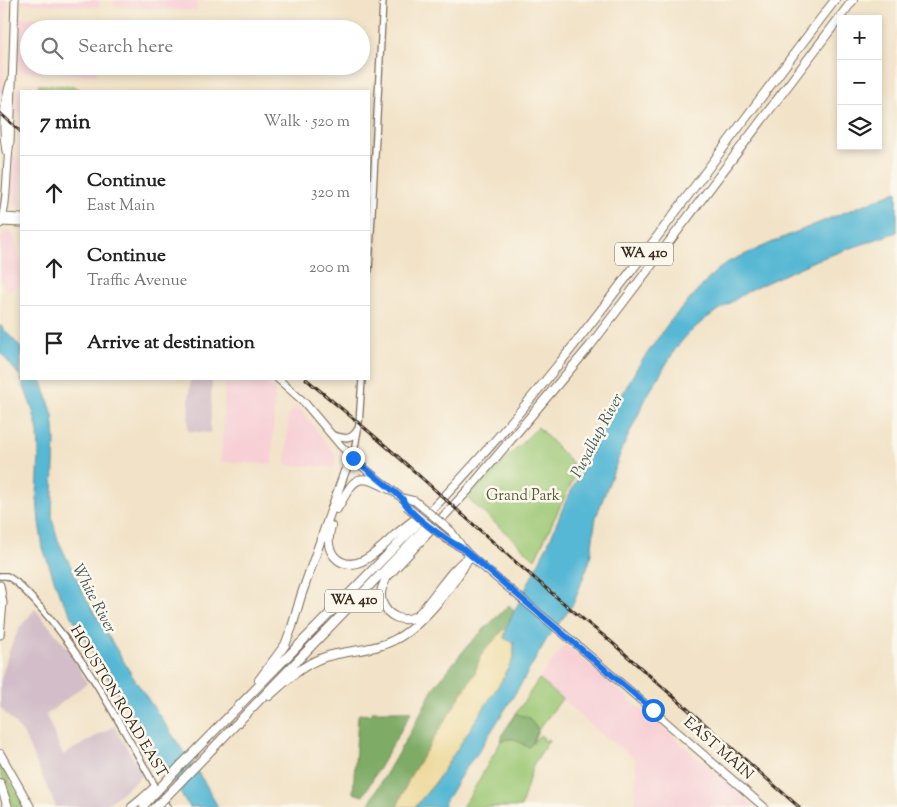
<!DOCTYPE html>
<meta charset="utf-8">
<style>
body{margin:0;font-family:"Sorts Mill Goudy",serif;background:#f2f2f2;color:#222}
.controls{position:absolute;right:15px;top:15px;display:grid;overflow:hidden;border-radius:0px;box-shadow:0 2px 8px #0003}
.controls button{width:45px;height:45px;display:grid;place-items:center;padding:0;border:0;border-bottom:1px solid #e0e0e0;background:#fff;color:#222;font:25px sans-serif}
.stop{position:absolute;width:15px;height:15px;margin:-11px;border:4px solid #1a73e8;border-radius:50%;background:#fff}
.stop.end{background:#1a73e8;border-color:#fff;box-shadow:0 1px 5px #0008}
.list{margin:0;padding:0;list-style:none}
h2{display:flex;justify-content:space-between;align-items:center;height:65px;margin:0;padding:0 20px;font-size:21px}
h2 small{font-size:16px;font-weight:400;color:#767676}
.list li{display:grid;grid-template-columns:32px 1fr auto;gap:15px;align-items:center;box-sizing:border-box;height:75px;padding:0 20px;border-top:1px solid #e0e0e0}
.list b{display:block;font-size:19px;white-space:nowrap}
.list p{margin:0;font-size:16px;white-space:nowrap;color:#767676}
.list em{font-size:16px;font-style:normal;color:#767676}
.icon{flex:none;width:28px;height:28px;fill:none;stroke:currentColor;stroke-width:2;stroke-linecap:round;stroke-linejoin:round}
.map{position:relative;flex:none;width:897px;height:807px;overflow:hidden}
.search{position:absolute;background:#fff;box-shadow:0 2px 8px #0003;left:20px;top:20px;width:350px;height:55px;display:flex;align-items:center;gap:12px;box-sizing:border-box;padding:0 18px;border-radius:28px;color:#767676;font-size:19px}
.panel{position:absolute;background:#fff;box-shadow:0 2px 8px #0003;left:20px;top:90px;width:350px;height:290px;border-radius:0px}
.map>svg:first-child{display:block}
</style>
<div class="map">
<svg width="897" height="807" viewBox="0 0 897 807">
<rect width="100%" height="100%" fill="#fbf7ec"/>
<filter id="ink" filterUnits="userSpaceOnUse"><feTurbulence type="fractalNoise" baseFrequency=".02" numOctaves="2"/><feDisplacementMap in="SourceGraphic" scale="10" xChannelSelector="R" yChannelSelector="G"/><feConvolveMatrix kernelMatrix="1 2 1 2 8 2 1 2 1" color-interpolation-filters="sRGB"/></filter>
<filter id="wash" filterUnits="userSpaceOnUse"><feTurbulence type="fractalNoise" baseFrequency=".0096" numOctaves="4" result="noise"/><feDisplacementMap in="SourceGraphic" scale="20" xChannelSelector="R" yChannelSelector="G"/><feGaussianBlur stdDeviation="1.12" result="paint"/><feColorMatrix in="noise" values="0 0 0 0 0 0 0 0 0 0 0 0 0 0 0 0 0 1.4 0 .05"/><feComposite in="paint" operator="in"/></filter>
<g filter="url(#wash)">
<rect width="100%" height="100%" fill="#f2e3c8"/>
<!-- built -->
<path fill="#f7cfd5" d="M0 0H7L2 98 0 96Z
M20 0H100L99 7 20 3Z
M114 0H197V11L114 6Z
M20 17 100 20 99 29H29V66H97V75L17 72Z
M17 87 23 91H21V116L15 110Z
M13 154 21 161V210L17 206 12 192Z
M8 231 13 235 21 260V284L7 291 0 279V240L5 232Z
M225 379H261L275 391 272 464 221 462Z
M296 408 301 410 336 456 335 467 286 465 288 414 292 410Z
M565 644 755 807H635L636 759 604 737 539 679Z"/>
<!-- industrial -->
<path fill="#d2bdc8" d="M190 379H212L210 433 188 431Z
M35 609 68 649 87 683 46 715 63 755 114 726 143 775 104 807H56L23 733 0 707V682L10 648 20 627Z"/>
<!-- green -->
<path fill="#9dc875" stroke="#6c794a" d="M38 85 73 86 78 88V91H36L39 87Z
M538 427 578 469 535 559 467 498Z
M539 679 562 699 538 730 537 727 515 715Z
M540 735 544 738 543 740 545 741 547 739 549 740 533 765 521 807H462L471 794 501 741C519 735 516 743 529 747Z
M0 763 24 807H13L0 771Z"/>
<!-- forest -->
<path fill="#7eac66" stroke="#5c6b42" d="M509 605 514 610 507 626 481 655 475 673 411 775 397 807H367L416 722 434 687 469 644Z
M373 711H412L363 796 353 793 358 716 359 714 371 715Z
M516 714 528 717 538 730 533 742 529 747C516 743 519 735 501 741L503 733Z"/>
<!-- sand -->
<path fill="#eeda9e" stroke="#94825e" d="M507 626 504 638 514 643V657L502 681 435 783 415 807H397L411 775 475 673 481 655Z"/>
<!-- water -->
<path fill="#56b8d4" stroke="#487179" d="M897 191V232L814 261 750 290 705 319 687 335 676 348 647 396 622 449 596 517 590 560 574 602 567 613 548 637 521 684 477 754 466 767 442 807H415L435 783 502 680 514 657V643L504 638 507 626 548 544 565 503 608 420 637 368 670 321 715 272 728 262 789 235Z
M0 325 21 348V379H41L53 415 55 439 52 518 58 540 88 602 133 677 205 783 218 807H190L184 799 111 683 60 596 43 548 39 522 37 497 39 453 38 431 32 408 20 376 0 352Z"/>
</g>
<g filter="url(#ink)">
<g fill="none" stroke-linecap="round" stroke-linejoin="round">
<defs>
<path id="minor" d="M369 270 383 0
M332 435C342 437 350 442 357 430
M353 458 359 424 362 379
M0 576H7L16 582C82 645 122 729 167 807"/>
<path id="major" d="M6 151C2 131 4 102 10 83
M3 217 21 218
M1 222 21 223
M0 224C8 208 6 163 10 142L15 0
M278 379 304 402 341 446 364 468 402 498 415 501
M451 531 463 548 470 556 577 645 764 807
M445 538 462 548
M0 585 3 603 0 635"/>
<path id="highway" d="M337 509C354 480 355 470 389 489
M331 526C328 537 327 547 334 556 353 578 380 549 394 536 403 528 413 521 422 514
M470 556C454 567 444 583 432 598 427 604 423 611 416 616 403 624 387 616 382 602 379 592 383 585 387 577L470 488 590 346 853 0
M259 680 285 645 292 627 301 596 345 471 353 458
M269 696C286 681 303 664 325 657 347 650 372 651 392 641 421 628 454 585 469 557
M221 740 425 528
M0 754 30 807
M182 764 442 499C522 415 591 324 660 233 718 155 776 77 835 0
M0 783 8 807
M132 807 142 799"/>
</defs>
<!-- minor casing -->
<use href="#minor" stroke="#7b6b5a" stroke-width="8"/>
<!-- major casing -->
<use href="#major" stroke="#7b6b5a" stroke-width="9"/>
<!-- highway casing -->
<use href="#highway" stroke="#7b6b5a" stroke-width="10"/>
<!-- minor -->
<use href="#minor" stroke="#fff" stroke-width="5.5"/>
<!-- major -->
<use href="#major" stroke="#fff" stroke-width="7"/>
<!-- highway -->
<use href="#highway" stroke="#fff" stroke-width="8"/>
<defs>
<path id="rail" d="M0 113 21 132
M306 379C339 407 373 434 405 463 472 523 538 584 609 640L799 807"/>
</defs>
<!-- rail casing -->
<use href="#rail" stroke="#3b2a1e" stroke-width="3"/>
<!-- rail -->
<use href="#rail" stroke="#fbf7ec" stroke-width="1" stroke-dasharray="4" stroke-linecap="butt"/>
<defs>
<path id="major-bridge" d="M415 501 451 531
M406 506 445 538"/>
<path id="highway-bridge" d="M142 799 154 788
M144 805 182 764
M156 807 221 740"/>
</defs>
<!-- major-bridge casing -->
<use href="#major-bridge" stroke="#7b6b5a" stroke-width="9" stroke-linecap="butt"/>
<!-- highway-bridge casing -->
<use href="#highway-bridge" stroke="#7b6b5a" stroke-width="10" stroke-linecap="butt"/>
<!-- major-bridge -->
<use href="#major-bridge" stroke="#fff" stroke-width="7"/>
<!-- highway-bridge -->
<use href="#highway-bridge" stroke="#fff" stroke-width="8"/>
</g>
</g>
<g fill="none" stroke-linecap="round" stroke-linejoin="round" filter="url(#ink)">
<!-- route -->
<path stroke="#1a73e8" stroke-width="6" d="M353 458 402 498C409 515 445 539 462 548L653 710"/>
</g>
<g text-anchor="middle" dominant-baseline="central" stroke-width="5" stroke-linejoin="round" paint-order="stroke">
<!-- shield labels -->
<g fill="#fbf7ec" stroke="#75685c" stroke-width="1">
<rect x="615" y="242.5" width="58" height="23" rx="4"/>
<rect x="325" y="589.5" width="58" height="23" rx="4"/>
</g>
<g font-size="14" font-weight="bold" fill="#3b2a1e">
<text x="644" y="254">WA 410</text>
<text x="354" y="601">WA 410</text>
</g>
<!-- park labels -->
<g font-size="15" fill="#585938" stroke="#fbf7ec">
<text x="523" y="496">Grand Park</text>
</g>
<!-- street labels -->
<g font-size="15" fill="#3b2a1e" stroke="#fbf7ec">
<text transform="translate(118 702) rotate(59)">HOUSTON ROAD EAST</text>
<text transform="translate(718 749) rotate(41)">EAST MAIN</text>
</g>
<!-- water labels -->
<g font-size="16" font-style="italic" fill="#445c5e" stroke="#fbf7ec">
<text transform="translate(598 436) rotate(-62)">Puyallup River</text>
<text transform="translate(93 599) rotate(62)">White River</text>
</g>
</g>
</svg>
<div class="controls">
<button>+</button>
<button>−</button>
<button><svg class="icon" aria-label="layers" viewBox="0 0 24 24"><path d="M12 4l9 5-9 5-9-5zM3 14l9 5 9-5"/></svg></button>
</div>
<div class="stop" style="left:653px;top:710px"></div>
<div class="stop end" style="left:353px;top:458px"></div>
<div class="search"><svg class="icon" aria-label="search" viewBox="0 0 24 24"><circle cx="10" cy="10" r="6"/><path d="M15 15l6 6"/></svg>Search here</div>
<section class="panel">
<h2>7 min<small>Walk · 520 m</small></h2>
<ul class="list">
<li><svg class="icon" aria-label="ahead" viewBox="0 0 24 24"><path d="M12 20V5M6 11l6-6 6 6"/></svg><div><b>Continue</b><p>East Main</p></div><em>320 m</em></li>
<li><svg class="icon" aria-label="ahead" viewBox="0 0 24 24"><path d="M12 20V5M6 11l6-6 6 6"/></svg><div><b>Continue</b><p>Traffic Avenue</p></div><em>200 m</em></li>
<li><svg class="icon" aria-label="arrive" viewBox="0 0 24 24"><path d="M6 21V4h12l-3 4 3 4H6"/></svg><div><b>Arrive at destination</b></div></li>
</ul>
</section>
</div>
